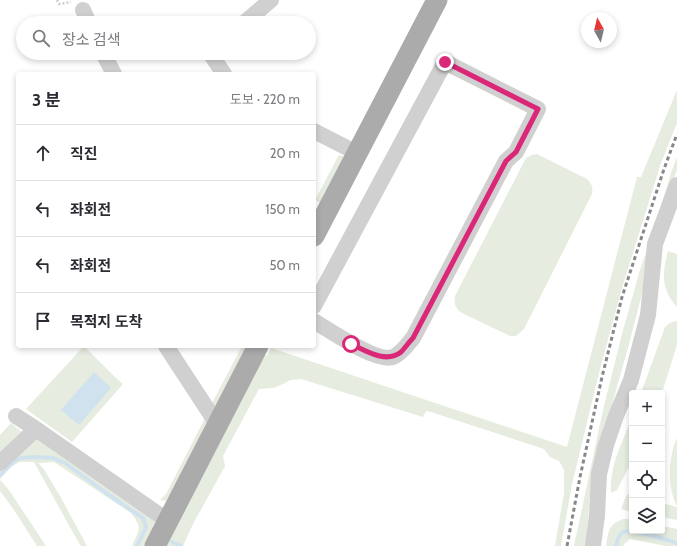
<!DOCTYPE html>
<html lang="ko">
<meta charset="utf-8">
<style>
body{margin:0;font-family:Cabin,"Noto Sans KR",sans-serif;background:#f7f7f7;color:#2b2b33}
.controls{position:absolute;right:12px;bottom:12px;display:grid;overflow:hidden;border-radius:4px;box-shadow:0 2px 6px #0003}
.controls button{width:36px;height:36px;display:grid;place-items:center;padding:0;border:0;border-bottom:1px solid #e1e1e2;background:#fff;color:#2b2b33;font:20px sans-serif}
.compass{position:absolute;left:581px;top:12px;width:36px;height:36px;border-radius:50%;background:#fff;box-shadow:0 2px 6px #0003;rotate:352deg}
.stop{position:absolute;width:12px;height:12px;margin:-9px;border:3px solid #db2777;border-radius:50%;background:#fff}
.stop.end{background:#db2777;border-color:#fff;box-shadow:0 1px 4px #0008}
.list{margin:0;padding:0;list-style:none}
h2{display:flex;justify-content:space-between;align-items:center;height:52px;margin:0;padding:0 16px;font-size:17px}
h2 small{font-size:13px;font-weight:400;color:#7c7c81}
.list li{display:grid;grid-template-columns:26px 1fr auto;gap:12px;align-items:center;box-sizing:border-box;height:56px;padding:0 16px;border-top:1px solid #e1e1e2}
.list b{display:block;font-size:15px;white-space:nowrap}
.list em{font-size:13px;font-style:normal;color:#7c7c81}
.icon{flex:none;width:22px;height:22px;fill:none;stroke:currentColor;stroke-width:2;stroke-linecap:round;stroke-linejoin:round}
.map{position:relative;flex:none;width:677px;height:546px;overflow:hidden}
.search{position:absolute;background:#fff;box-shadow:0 2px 6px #0003;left:16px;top:16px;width:300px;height:44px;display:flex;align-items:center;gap:10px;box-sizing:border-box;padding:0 14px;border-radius:22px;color:#7c7c81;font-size:15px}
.panel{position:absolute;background:#fff;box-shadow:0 2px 6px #0003;left:16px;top:72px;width:300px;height:276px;border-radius:4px}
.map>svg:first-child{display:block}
</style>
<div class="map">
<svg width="677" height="546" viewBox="0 0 677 546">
<rect width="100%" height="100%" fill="#fff"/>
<!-- green -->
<path fill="#e6ecdf" d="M677 90V123L661 163 622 288 599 373 572 484 561 546H555L564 493V470L559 461 550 457 544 449 431 412 426 411 423 417 301 379 291 380 274 388 259 389 223 456 225 466 193 524 183 546 173 541 172 542 178 546H163L263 354 267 356 271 348 567 447 637 177H641Z
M537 154 587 179C592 184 593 187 592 194L524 329 516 336H510L460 312C455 307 454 303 455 296L526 158 532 155Z
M339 155 347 157 323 205 315 200Z
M677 157V170L667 197 629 344 610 412 590 494 586 546H574L603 410 623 330 640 270 654 229 671 173Z
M668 251 677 254V307C661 290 662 273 668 251Z
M676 321H677V345L662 393H641L665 327 670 323Z
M84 346 116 378 123 384 72 442 26 409Z
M242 346H252L219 410 211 405Z
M632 417V461L617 490 611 493C609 466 623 441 632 417Z
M205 418 210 425 166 501 160 500 166 494Z
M11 423 23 433 0 456V435Z
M35 437 156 520 147 546H138L146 527 144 517 138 513 109 494 66 463 53 457 37 456 20 458 12 462 0 475V467Z
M677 438V506C667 488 668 457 677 438Z
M37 458 53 459 65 464 143 518 145 527 136 546H132C139 530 143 528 131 513L54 462 38 463 43 468 60 496 87 546H81L71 529 34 462H19L10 468 0 479V477L13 463 20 459Z
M0 480 4 484 11 493 46 546H37L14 510 0 491Z
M627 494 632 496V512L621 509Z
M662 503 677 507V520L662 517Z
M623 519H632V530C619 528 617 534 614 546H606C609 532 607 525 623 519Z
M662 526 677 529V541L637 531H662Z
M627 532C644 535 660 539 677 544V546H666L630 539 624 544 623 546H617C618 539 620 534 627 532Z"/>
<!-- water -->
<path fill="#cfe2ee" d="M94 372 111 388 79 425 61 410Z"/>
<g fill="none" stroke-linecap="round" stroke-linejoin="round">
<!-- stream -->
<path stroke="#cfe2ee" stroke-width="4" d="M0 475 13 462 20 458 37 457 53 458 65 463 109 495 143 518 146 527 137 546
M172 542 181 546
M616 546C617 541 618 535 623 532 631 528 667 540 677 543"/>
<!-- path -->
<path stroke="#cdcdcd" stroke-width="2.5" stroke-dasharray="2 2" stroke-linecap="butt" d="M57 0 59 4 71 2"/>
<!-- minor -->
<path stroke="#d0d0d0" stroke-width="16" d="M83 10 89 23
M244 23 271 0
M103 53 114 74
M210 53 224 74
M314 131 357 153
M314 306 445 62 538 109 516 152 506 161 413 338C407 345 402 353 393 357 377 363 329 330 314 321
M166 346 217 424
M16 416 36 429 168 521
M0 463 36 429
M593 546 597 515 599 474 606 445 616 416 631 380 648 315 655 244 677 185"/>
<!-- major -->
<path stroke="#ababab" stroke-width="21" d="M314 236 437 0
M155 546 258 346"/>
<!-- rail -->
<path stroke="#888" stroke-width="3" stroke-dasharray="4 3" stroke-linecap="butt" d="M567 546 580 477 602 377 622 297 664 169 677 134"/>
</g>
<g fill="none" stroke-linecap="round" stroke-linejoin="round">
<!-- route -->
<path stroke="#db2777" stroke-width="5" d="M351 344C366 351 386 364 401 352 405 348 409 342 413 338L506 161 516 152 538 109 445 62"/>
</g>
</svg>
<div class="controls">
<button>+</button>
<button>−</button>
<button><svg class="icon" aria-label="locate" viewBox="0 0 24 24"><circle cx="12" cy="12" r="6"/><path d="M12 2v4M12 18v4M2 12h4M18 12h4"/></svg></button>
<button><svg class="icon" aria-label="layers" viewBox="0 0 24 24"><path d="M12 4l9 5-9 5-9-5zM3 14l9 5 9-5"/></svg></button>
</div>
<svg class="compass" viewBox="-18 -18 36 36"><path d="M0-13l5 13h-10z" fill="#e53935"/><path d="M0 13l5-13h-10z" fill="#7c7c81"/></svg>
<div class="stop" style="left:351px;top:344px"></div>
<div class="stop end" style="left:445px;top:62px"></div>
<div class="search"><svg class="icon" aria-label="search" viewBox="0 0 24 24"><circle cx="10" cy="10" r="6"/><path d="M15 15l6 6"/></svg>장소 검색</div>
<section class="panel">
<h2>3 분<small>도보 · 220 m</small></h2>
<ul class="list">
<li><svg class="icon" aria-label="ahead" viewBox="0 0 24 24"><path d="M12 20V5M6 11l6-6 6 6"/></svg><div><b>직진</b></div><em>20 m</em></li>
<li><svg class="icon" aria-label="left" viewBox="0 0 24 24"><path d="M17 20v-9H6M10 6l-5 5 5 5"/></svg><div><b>좌회전</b></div><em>150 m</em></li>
<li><svg class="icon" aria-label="left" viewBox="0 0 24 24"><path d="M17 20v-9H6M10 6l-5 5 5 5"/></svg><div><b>좌회전</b></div><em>50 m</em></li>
<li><svg class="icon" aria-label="arrive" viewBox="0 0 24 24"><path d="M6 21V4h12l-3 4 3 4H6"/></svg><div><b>목적지 도착</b></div></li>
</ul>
</section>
</div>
